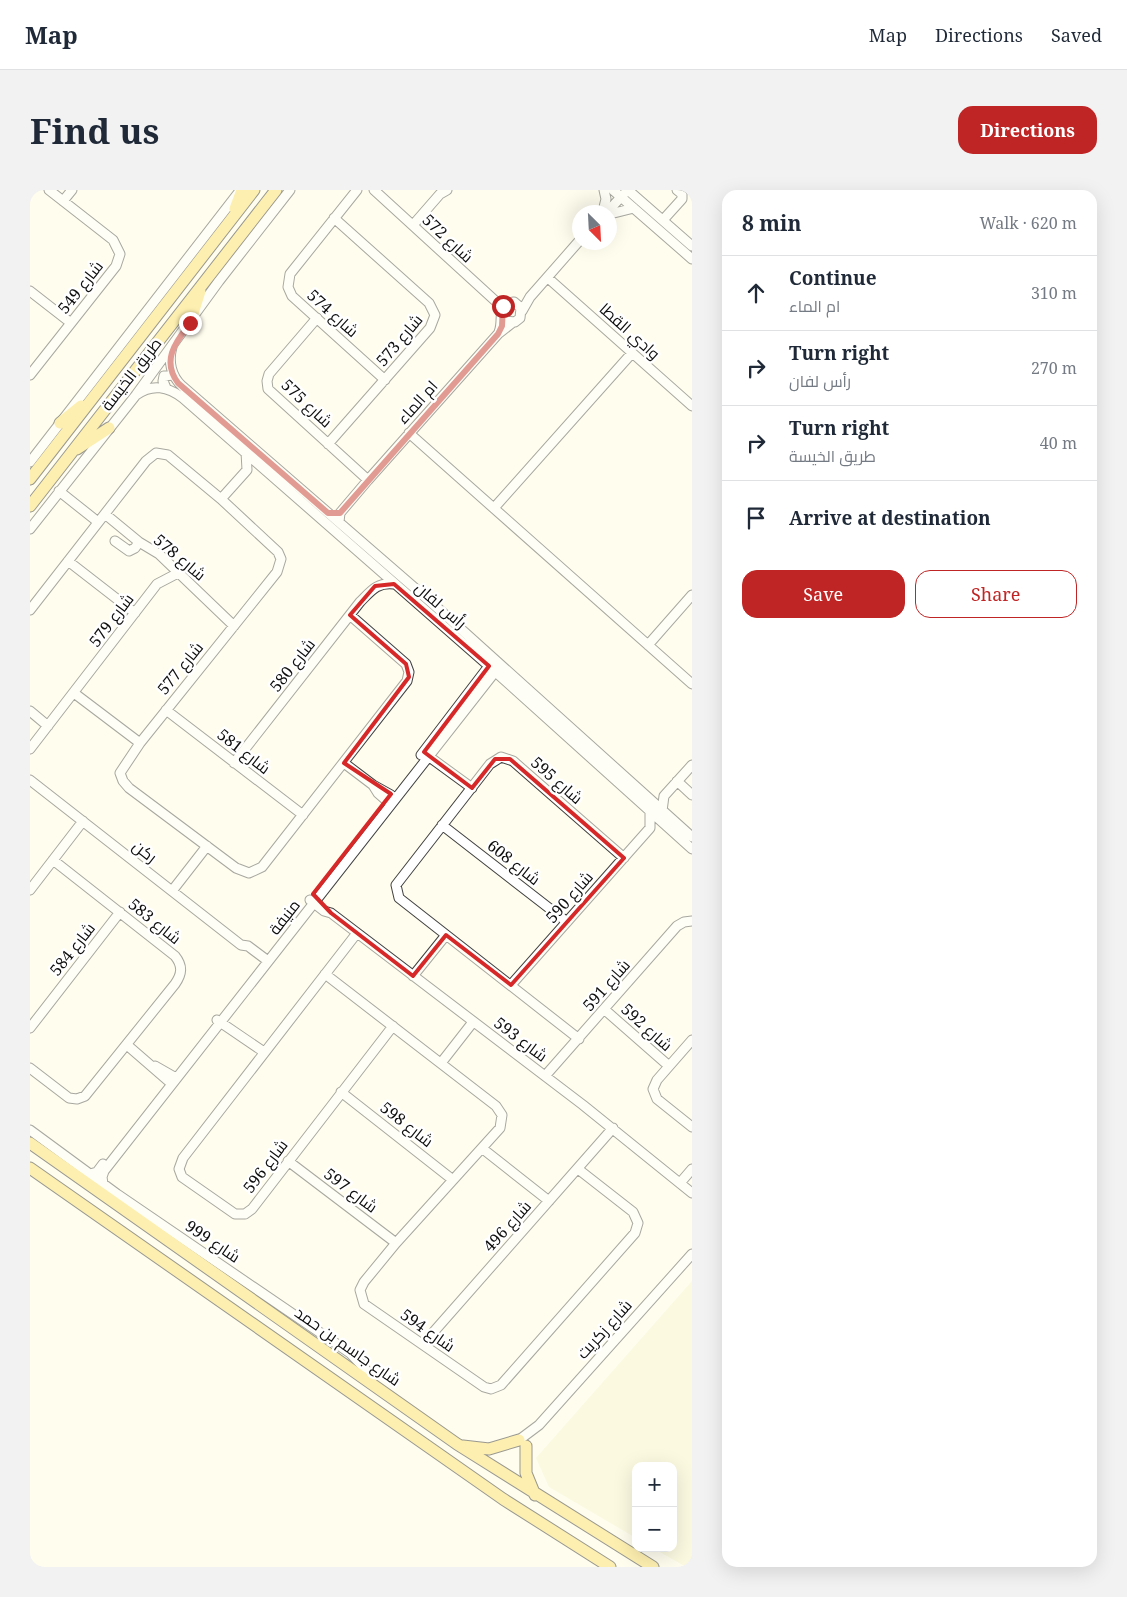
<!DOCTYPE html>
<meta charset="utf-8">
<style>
body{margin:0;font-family:"Noto Serif",Cairo,serif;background:#f2f2f3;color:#1f2937}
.controls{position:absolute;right:15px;bottom:15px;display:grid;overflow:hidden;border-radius:10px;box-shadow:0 5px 20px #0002}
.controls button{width:45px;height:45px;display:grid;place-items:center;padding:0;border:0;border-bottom:1px solid #e0e1e3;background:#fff;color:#1f2937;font:25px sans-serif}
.compass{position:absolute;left:542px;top:15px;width:45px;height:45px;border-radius:50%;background:#fff;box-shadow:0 5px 20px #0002;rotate:156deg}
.stop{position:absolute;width:15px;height:15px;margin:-11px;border:4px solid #bf2524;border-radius:50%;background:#fff}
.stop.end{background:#bf2524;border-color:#fff;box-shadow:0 1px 5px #0008}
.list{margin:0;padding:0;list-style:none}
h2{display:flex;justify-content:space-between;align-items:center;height:65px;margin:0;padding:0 20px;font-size:21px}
h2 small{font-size:16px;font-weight:400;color:#747a83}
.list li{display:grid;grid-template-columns:32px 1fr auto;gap:15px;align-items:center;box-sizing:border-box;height:75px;padding:0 20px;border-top:1px solid #e0e1e3}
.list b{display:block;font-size:19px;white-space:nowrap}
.list p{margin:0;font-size:16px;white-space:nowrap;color:#747a83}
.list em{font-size:16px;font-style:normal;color:#747a83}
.actions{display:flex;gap:10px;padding:15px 20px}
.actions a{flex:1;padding:11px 0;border:1px solid #bf2524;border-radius:15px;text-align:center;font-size:18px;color:#bf2524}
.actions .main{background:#bf2524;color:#fff}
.icon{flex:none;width:28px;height:28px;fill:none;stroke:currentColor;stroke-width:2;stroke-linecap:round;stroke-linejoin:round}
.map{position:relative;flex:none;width:662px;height:1377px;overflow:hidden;border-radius:15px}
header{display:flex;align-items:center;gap:30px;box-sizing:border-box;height:70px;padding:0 25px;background:#fff;border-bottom:1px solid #e0e1e3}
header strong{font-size:24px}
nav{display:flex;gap:28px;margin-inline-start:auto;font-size:18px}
.intro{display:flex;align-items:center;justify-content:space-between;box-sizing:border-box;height:120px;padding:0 30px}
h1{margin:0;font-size:35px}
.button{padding:12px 22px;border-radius:15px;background:#bf2524;color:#fff;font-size:18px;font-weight:700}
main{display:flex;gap:30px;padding:0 30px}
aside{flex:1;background:#fff;border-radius:15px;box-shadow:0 5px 20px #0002}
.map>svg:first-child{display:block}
</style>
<header>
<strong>Map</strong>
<nav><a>Map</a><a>Directions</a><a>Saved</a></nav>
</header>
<div class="intro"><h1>Find us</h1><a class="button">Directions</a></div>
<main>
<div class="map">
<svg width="662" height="1377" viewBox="0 0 662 1377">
<rect width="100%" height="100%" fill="#fffdee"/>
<!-- farmland -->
<path fill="#f5f4ce" d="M662 1091V1377H656L623 1358H643V1276H606V1348L519 1297 506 1268Z"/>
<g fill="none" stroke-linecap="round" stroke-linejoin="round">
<defs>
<path id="minor" d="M327 0 260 84 258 97 262 106 355 190
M344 0 472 117
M583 0 662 69
M598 0 662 56
M33 11 42 0
M573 21 576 9 574 0
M577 22 594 4
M580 24 604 18
M633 30 652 9V4L647 0
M383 35 410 4 417 0
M518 88 662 216
M0 101 41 133
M492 121 500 107 550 50
M287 128 239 184 237 191 238 199 338 290
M469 142C473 133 469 122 474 114L484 112 491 118 490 128 485 132 476 131 472 126
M142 157C138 171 141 186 152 196L402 413 662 647
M0 185 86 76 90 64 83 50 19 0
M136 198 133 191 134 186 143 185
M106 205C123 193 138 197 153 208L459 476 662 659
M379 243 662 494
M298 254 400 138 405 125 399 113 304 28
M0 272 209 2
M29 301 68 332
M191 309 217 280 216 262
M464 318 602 163
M75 324 109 352 129 364 204 436
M309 332 310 323 338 290 468 144 482 133
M0 339 106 205 189 91 260 0
M85 351 99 361 105 358 109 352
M38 371 105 423
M0 420 116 271 126 263 138 265 191 309 248 362 251 369 247 382 110 553 90 583 93 591 99 598 206 678 219 683 232 677 377 491 379 482 376 474 320 425
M618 455 662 405
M44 503 110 553
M136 520 273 625
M0 521 18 536
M0 559 127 394 148 383
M394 563 442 598
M391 565 462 472
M204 573 330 412C341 401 347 392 364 394
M314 573 343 595 361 605
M0 590 211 755 218 756 238 771
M647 591 662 605
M343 595 348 603 356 610
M632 621 634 606 662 575
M412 635 537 732
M0 700 53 631
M142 701 177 656
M280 710 294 721 301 723 553 915 662 1003
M327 743 153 968 149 979 152 987 205 1024H215L222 1019 363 836
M295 784 466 916 472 925 470 938 366 1053 334 1092 330 1100 334 1114 454 1197 461 1199 471 1195 605 1043 608 1033 603 1022 548 979
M383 786 416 745
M481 795 620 638V622
M575 820 639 876
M187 830 234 862
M0 838 90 722
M549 849 369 708 366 695 460 574 471 567 483 571 594 668
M662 850 627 890 623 899 627 909 662 937
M97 855 142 894
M411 873 443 832
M125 876 146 888
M0 878 39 908 47 909 55 906 145 794C152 784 153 776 145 766L23 670
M515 886 647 736 654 732 662 731
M311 902 423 990
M0 940 87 1004 320 1163 337 1181 342 1193
M453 959 519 1011
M258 971 366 1053
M60 984 67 982 73 974
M650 993 662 979
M73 994 72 987 74 981 468 478
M393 1154 583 938
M489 1250 509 1235 662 1064"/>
<path id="major" d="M205 19 212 0
M160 133 170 101
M30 233 51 216
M47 259 79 238
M0 289 224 0
M0 316 246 0
M0 953 427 1254 623 1377
M0 978 473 1309 580 1377
M433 1256 459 1259 489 1250
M496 1256V1283L505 1305"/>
</defs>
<!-- minor casing -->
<use href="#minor" stroke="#414141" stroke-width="11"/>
<!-- major casing -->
<use href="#major" stroke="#1f1f1f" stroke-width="13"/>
<!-- minor -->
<use href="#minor" stroke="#fff" stroke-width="9"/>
<!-- major -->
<use href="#major" stroke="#fade63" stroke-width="11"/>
</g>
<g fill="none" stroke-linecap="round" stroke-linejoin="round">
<!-- route -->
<path stroke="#bf2524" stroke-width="6" d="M160 133C146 152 131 170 148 193L298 323H310L468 144 472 136 473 116"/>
</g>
<!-- marked area -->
<path d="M0 0H662V1377H0ZM364 394 459 476 394 562 442 598 465 569H480L594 668 481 795 416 745 383 786 301 723 283 704 361 604 314 573 379 487 376 474 320 425 345 396Z" fill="#fffdee" fill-opacity=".55" fill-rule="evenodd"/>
<path fill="none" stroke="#d62828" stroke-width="4" stroke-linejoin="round" d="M364 394 459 476 394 562 442 598 465 569H480L594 668 481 795 416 745 383 786 301 723 283 704 361 604 314 573 379 487 376 474 320 425 345 396Z"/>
<g text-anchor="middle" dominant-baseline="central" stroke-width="5" stroke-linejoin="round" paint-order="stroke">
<!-- street labels -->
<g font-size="16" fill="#0e0e0e" stroke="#fff">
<text transform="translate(418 48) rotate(43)">شارع 572</text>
<text transform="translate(50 97) rotate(-52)">شارع 549</text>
<text transform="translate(303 123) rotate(42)">شارع 574</text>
<text transform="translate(600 141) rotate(42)">وادي القطا</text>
<text transform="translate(369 150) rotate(-50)">شارع 573</text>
<text transform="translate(101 184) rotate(-52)">طريق الخيسة</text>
<text transform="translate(387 212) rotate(-48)">ام الماء</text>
<text transform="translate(277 213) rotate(43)">شارع 575</text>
<text transform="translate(150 367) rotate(40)">شارع 578</text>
<text transform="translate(411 415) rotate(41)">رأس لفان</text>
<text transform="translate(81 430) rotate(-53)">شارع 579</text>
<text transform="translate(262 475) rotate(-52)">شارع 580</text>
<text transform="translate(150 478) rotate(-51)">شارع 577</text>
<text transform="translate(214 561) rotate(38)">شارع 581</text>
<text transform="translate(527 590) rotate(41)">شارع 595</text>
<text transform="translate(115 661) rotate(38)">ركن</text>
<text transform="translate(484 672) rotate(38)">شارع 608</text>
<text transform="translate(539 707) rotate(-49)">شارع 590</text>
<text transform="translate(254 727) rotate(-52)">منيفة</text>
<text transform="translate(125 731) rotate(39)">شارع 583</text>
<text transform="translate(42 759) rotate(-52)">شارع 584</text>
<text transform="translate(576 795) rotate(-49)">شارع 591</text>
<text transform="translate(617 837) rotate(42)">شارع 592</text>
<text transform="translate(491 849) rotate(37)">شارع 593</text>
<text transform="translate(377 934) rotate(38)">شارع 598</text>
<text transform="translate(235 976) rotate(-53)">شارع 596</text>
<text transform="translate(321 1000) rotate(37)">شارع 597</text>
<text transform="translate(477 1036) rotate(-48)">شارع 496</text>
<text transform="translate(183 1051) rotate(34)">شارع 999</text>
<text transform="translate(574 1139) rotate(-48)">شارع زكريت</text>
<text transform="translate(398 1140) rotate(35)">شارع 594</text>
<text transform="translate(318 1156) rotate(35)">شارع جاسم بن حمد</text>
</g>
</g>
</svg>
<div class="controls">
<button>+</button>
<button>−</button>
</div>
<svg class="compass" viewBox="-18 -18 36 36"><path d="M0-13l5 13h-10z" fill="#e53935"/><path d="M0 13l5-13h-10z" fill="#747a83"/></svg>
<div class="stop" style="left:473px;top:116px"></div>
<div class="stop end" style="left:160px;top:133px"></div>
</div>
<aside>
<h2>8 min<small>Walk · 620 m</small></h2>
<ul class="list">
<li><svg class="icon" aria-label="ahead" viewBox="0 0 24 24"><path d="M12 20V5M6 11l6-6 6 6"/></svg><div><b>Continue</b><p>ام الماء</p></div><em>310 m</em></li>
<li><svg class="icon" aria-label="right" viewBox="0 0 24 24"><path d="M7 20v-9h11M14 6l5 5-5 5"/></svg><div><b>Turn right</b><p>رأس لفان</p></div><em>270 m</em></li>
<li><svg class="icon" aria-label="right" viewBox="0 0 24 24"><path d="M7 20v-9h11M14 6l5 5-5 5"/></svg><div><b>Turn right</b><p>طريق الخيسة</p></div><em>40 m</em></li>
<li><svg class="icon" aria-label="arrive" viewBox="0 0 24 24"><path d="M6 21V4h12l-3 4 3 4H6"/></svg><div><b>Arrive at destination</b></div></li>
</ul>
<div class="actions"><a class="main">Save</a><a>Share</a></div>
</aside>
</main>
